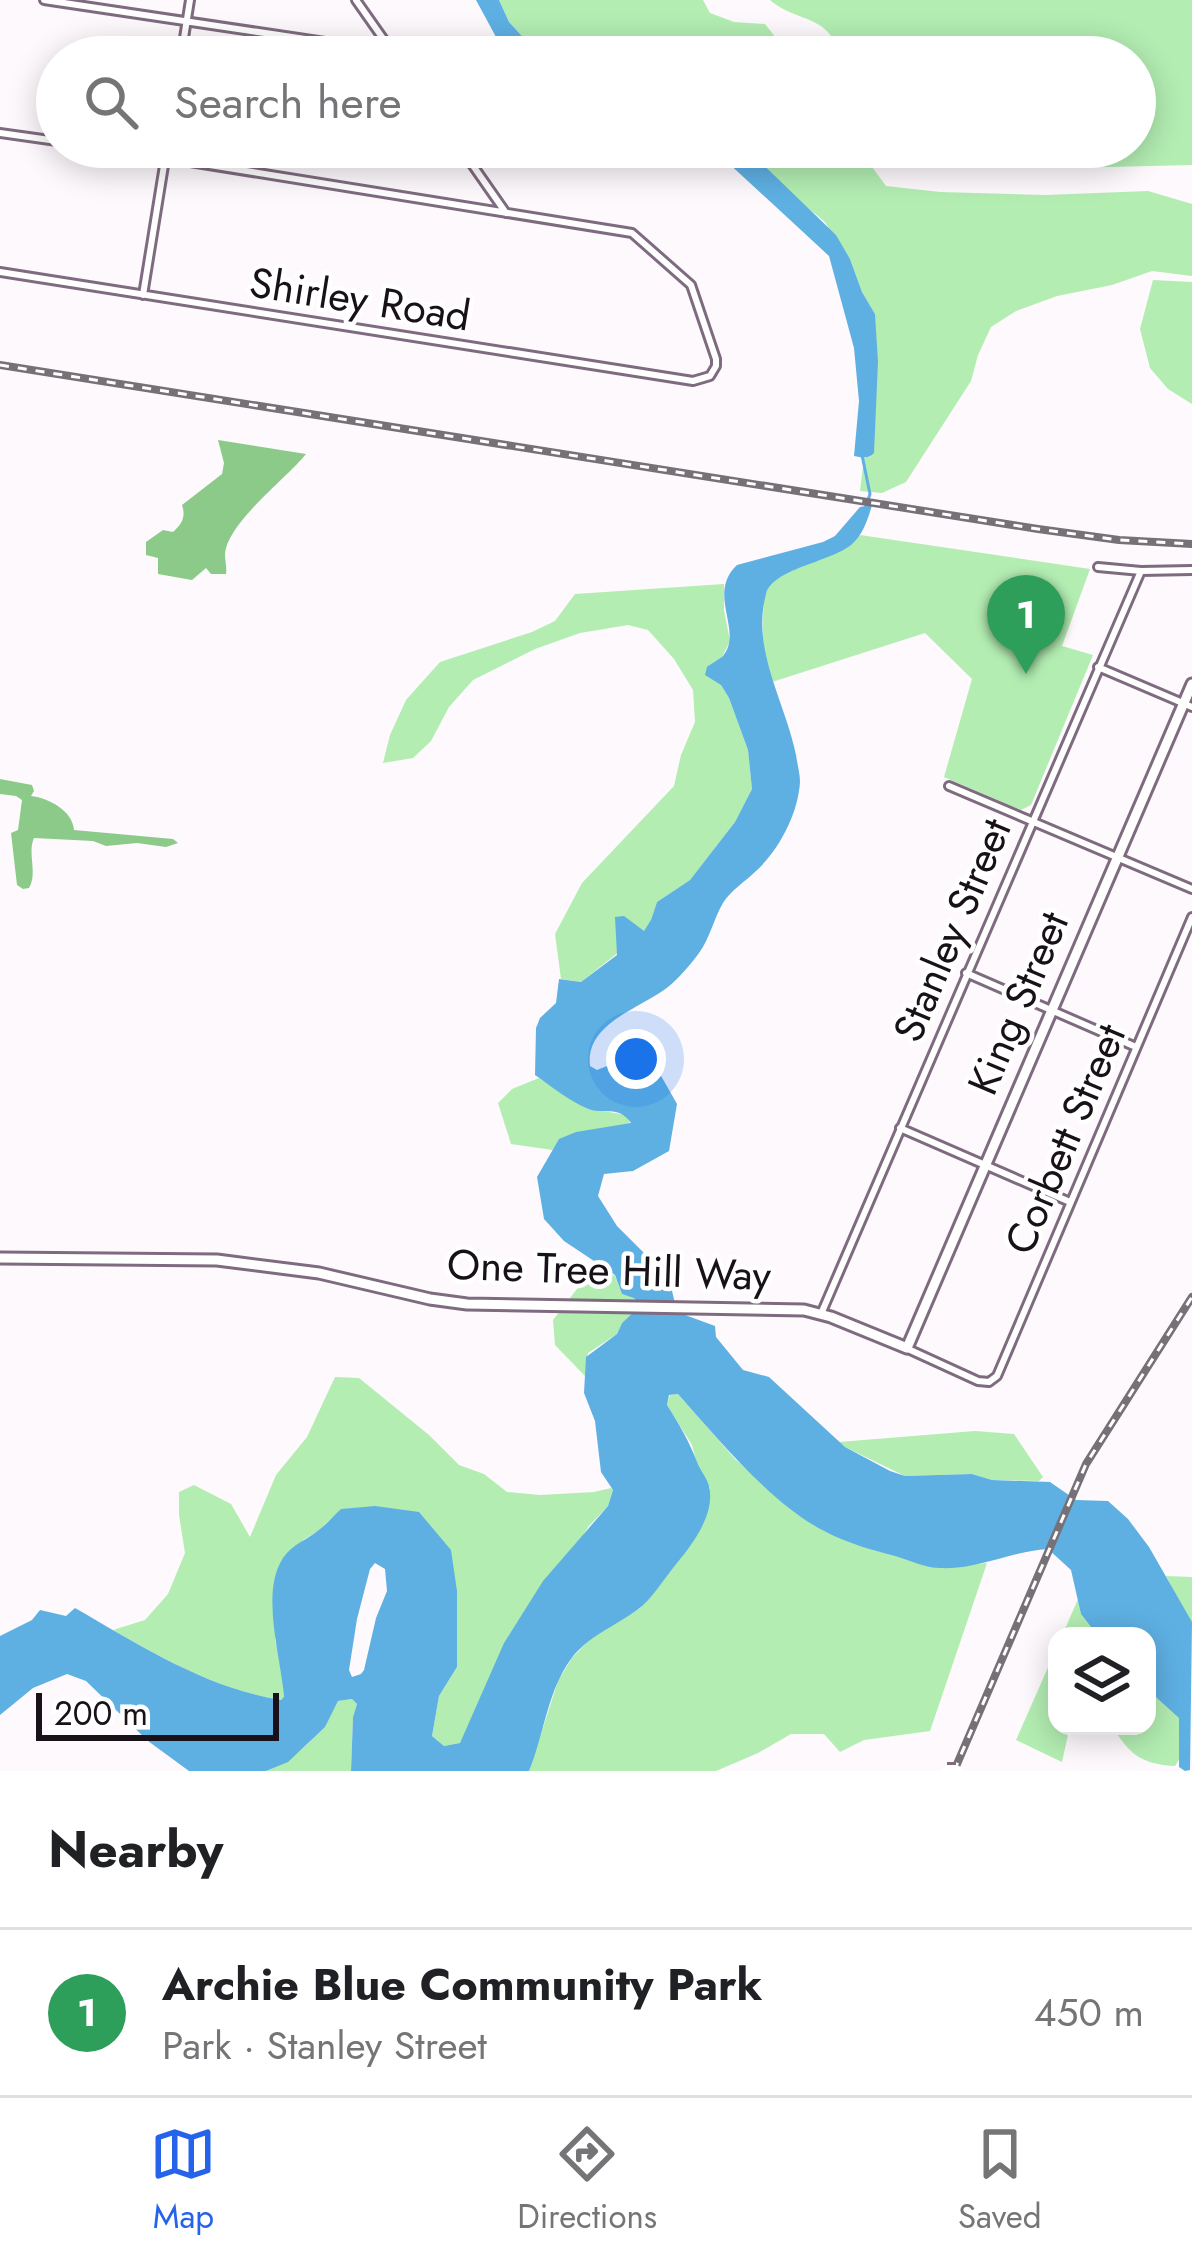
<!DOCTYPE html>
<meta charset="utf-8">
<style>
body{margin:0;font-family:Jost,sans-serif;background:#f2f2f2;color:#202124}
.controls{position:absolute;right:36px;bottom:36px;display:grid;overflow:hidden;border-radius:24px;box-shadow:0 6px 30px #0003}
.controls button{width:108px;height:108px;display:grid;place-items:center;padding:0;border:0;border-bottom:3px solid #e0e0e0;background:#fff;color:#202124;font:60px sans-serif}
.scale{position:absolute;left:36px;bottom:30px;width:243px;box-sizing:border-box;padding-left:12px;border:6px solid #181118;border-top:0;font-size:33px;line-height:42px;white-space:nowrap;color:#181118;-webkit-text-stroke:9px #fff;paint-order:stroke}
.you{position:absolute;left:636px;top:1059px;width:42px;height:42px;margin:-30px;border:9px solid #fff;border-radius:50%;background:#1a73e8;box-shadow:0 0 0 18px #1a73e833}
.badge{display:grid;place-items:center;width:78px;height:78px;border-radius:50%;background:#2563eb;color:#fff;font-size:39px;font-weight:700}
.pin{position:absolute;translate:-50% -99px;filter:drop-shadow(0 3px 6px #0008)}
.pin::after{content:'';position:absolute;top:63px;width:42px;height:36px;background:inherit;clip-path:polygon(0 0,100% 0,50% 100%)}
.list{margin:0;padding:0;list-style:none}
h2{display:flex;justify-content:space-between;align-items:center;height:156px;margin:0;padding:0 48px;font-size:51px}
h2 small{font-size:39px;font-weight:400;color:#757577}
.list li{display:grid;grid-template-columns:78px 1fr auto;gap:36px;align-items:center;box-sizing:border-box;height:168px;padding:0 48px;border-top:3px solid #e0e0e0}
.list b{display:block;font-size:45px;white-space:nowrap}
.list p{margin:0;font-size:39px;white-space:nowrap;color:#757577}
.list em{font-size:39px;font-style:normal;color:#757577}
.icon{flex:none;width:66px;height:66px;fill:none;stroke:currentColor;stroke-width:2;stroke-linecap:round;stroke-linejoin:round}
.map{position:relative;flex:none;width:1192px;height:1771px;overflow:hidden}
.search{position:absolute;background:#fff;box-shadow:0 6px 30px #0003;left:36px;right:36px;top:36px;height:132px;display:flex;align-items:center;gap:30px;box-sizing:border-box;padding:0 42px;border-radius:66px;color:#757577;font-size:45px}
.sheet{height:324px;background:#fff}
nav{display:flex;justify-content:space-around;align-items:center;box-sizing:border-box;height:168px;border-top:3px solid #e0e0e0;background:#fff;font-size:33px;color:#757577}
nav a{display:grid;justify-items:center;gap:6px}
nav .on{color:#2563eb}
.map>svg:first-child{display:block}
</style>
<div class="map">
<svg width="1192" height="1771" viewBox="0 0 1192 1771">
<rect width="100%" height="100%" fill="#fdf9fd"/>
<!-- green -->
<path fill="#b3edb2" d="M499 0H703L710 13 734 22 765 24 783 47 796 57H541L509 22Z
M770 0H1192V165L1109 167 1008 166 935 147H1135V57H841C828 12 798 24 770 0Z
M745 147H863L867 160 886 186 940 192 1046 195 1148 191 1192 204V276L1152 271 1112 285 1057 296 1016 311 991 327 978 355 971 381 906 482 882 493 860 491 864 458 871 456 875 314 862 292 850 259 824 221 793 196Z
M1153 280 1192 282V404L1168 389 1150 368 1140 329Z
M860 535 1090 569 1062 646 1093 655 1031 805 1021 810 944 777 972 679 925 633 772 682C764 660 762 638 763 615 764 606 763 595 768 587 780 567 838 561 860 535Z
M724 584V610L730 641 722 657 721 685 729 698 748 750 752 789 735 822 690 880 657 902 651 921 644 932 581 982 561 979 555 934 582 883 674 786 681 755 695 722 693 690 674 659 648 630 628 625 580 633 535 649 473 680 449 707 431 741 413 758 383 763 390 735 406 700 440 662 532 632 555 621 575 594Z
M539 1078 586 1108 626 1115 631 1125 559 1140 553 1150 511 1144 498 1103 512 1089Z
M597 1263 615 1276 622 1294 634 1297 641 1305 622 1323 617 1334 588 1353 585 1376 555 1345 553 1320Z
M335 1377 359 1378 429 1435 459 1465 484 1474 507 1492 540 1495 594 1492 611 1488 613 1490 608 1506 588 1527 460 1743 444 1746 432 1736 439 1696 457 1667 341 1509 318 1531 303 1540 275 1640 281 1662 284 1698 281 1700C220 1690 166 1661 113 1630L145 1620 168 1594 185 1553 179 1515V1492L194 1485 231 1504 250 1537 276 1475 307 1437Z
M678 1394 735 1459 785 1503 824 1531 874 1550 937 1568 987 1563 930 1731 864 1740 840 1752 824 1734H791L758 1753 716 1771H529L558 1681 572 1658 590 1639 640 1608 710 1488 697 1464 692 1445 667 1405 670 1395Z
M975 1431 1014 1434 1043 1477 1039 1481 992 1480 972 1474 905 1476 845 1447 839 1442Z
M1166 1576 1192 1577V1622L1188 1619Z
M1078 1599 1081 1614 1098 1636H1062Z
M1057 1647V1726H1070L1062 1762 1016 1740Z
M1147 1689 1180 1718V1758L1175 1766C1141 1764 1130 1755 1112 1726H1147Z
M352 1699 357 1704 353 1717 351 1771H266C299 1758 321 1733 338 1701Z"/>
<!-- forest -->
<path fill="#8cca8a" d="M218 440 306 454C287 478 227 523 225 554 225 561 227 568 226 574H211L206 568 192 580 158 574V558L146 555V542L163 530 173 532C182 524 186 517 182 505L222 474 224 463Z
M0 779 32 785 34 791 31 796C49 798 73 811 74 830L173 839 178 843 166 847 137 843 106 846 93 841 34 838C27 853 38 873 29 888L23 889 17 885 11 833 18 830 22 800 16 796 0 794Z"/>
<!-- water -->
<path fill="#5eb0e3" fill-rule="evenodd" d="M476 0H499L509 22 541 57H514L502 48Z
M711 147H745L836 235 850 259 862 292 875 314 878 362 874 453C868 459 863 458 854 456L859 401 854 348 829 256Z
M872 505C868 519 863 535 851 545 830 562 772 569 766 594 751 650 785 701 796 755 797 763 800 773 800 782 798 814 779 850 756 871 746 881 731 890 723 903 714 918 710 938 699 953 691 964 679 978 668 987 640 1009 585 1023 590 1066L597 1070 627 1058 644 1062 660 1074 677 1104 669 1151 633 1171 604 1174 598 1196 617 1226 669 1278 677 1312 715 1326 716 1337 743 1370 769 1377 845 1447 890 1471 905 1476 972 1474 992 1480 1050 1482 1076 1500 1108 1501 1128 1519 1149 1547 1192 1622 1190 1770 1185 1771 1179 1767V1718L1147 1689V1636H1098L1081 1614 1071 1570 1048 1549C1011 1551 978 1570 940 1568 925 1568 909 1560 895 1556 872 1550 847 1543 826 1532 772 1505 718 1439 678 1394L669 1395 667 1405C679 1424 689 1441 697 1462 700 1470 707 1478 709 1486 716 1516 690 1547 673 1568 662 1582 651 1600 637 1610 614 1627 588 1636 571 1659 547 1692 544 1735 529 1771H351L353 1717 357 1704 352 1699 338 1701 325 1727 288 1762 266 1771H189L148 1741 86 1681 67 1674 33 1688 0 1715V1636L32 1620 40 1610 66 1616 75 1608C141 1646 206 1688 281 1700L284 1697C281 1656 260 1593 283 1558 292 1544 309 1539 320 1529 328 1523 334 1515 341 1509L375 1506 419 1512 451 1550 457 1591V1667L439 1696 432 1736 444 1746 460 1743 504 1643 543 1581 608 1506 613 1490 601 1472 595 1421 584 1393 586 1357 617 1334 622 1323 641 1305 634 1298 622 1294 615 1275 564 1241 544 1219 537 1177 559 1139 576 1132 631 1123C618 1104 604 1116 586 1108 568 1100 551 1086 535 1075L536 1028 540 1018 556 1003 559 979 581 982 617 955 615 917 624 916 644 931 651 920 657 902 690 880 735 822 752 789 748 750 729 698 721 685 705 675 707 667C708 666 721 658 723 656 744 631 706 594 737 565L823 542 835 536 860 507ZM375 1563 385 1569 387 1591 376 1618 364 1670 361 1674 352 1677 349 1670 357 1619 370 1569Z"/>
<g fill="none" stroke-linecap="round" stroke-linejoin="round">
<!-- stream -->
<path stroke="#5eb0e3" stroke-width="3" d="M862 455 870 494 865 509"/>
<defs>
<path id="street" d="M44 0 392 52
M356 0 396 57
M181 57 190 0
M0 133 57 141
M460 147 506 213
M0 272 693 381 710 376 716 366V359L691 285 632 233 97 147
M143 295 167 147
M1098 567 1141 571 1192 570
M1098 667 1192 707
M949 786 1192 889
M966 973 1136 1047
M900 1128 1070 1202
M821 1314 1141 571
M908 1349 978 1381 989 1382 997 1376 1192 917"/>
<path id="secondary" d="M0 1258 217 1260 319 1273 430 1299 467 1304 804 1310 831 1317 907 1348 1192 684"/>
</defs>
<!-- street casing -->
<use href="#street" stroke="#7f6b7f" stroke-width="12"/>
<!-- secondary casing -->
<use href="#secondary" stroke="#7f6b7f" stroke-width="15"/>
<!-- street -->
<use href="#street" stroke="#fff" stroke-width="6"/>
<!-- secondary -->
<use href="#secondary" stroke="#fff" stroke-width="9"/>
<defs>
<path id="rail" d="M0 365 1038 529 1119 540 1192 544
M954 1771 1086 1464 1192 1297"/>
</defs>
<!-- rail casing -->
<use href="#rail" stroke="#767176" stroke-width="8"/>
<!-- rail -->
<use href="#rail" stroke="#fff" stroke-width="3" stroke-dasharray="9" stroke-linecap="butt"/>
<defs>
<path id="highway-bridge" d="M947 1771H956"/>
</defs>
<!-- highway-bridge casing -->
<use href="#highway-bridge" stroke="#7f6b7f" stroke-width="18" stroke-linecap="butt"/>
<!-- highway-bridge -->
<use href="#highway-bridge" stroke="#fff" stroke-width="12"/>
</g>
<g text-anchor="middle" dominant-baseline="central" stroke-width="9" stroke-linejoin="round" paint-order="stroke">
<!-- street labels -->
<g font-size="42" fill="#181118" stroke="#fff">
<text transform="translate(360 299) rotate(9)">Shirley Road</text>
<text transform="translate(952 930) rotate(-67)">Stanley Street</text>
<text transform="translate(1018 1003) rotate(-67)">King Street</text>
<text transform="translate(1065 1139) rotate(-67)">Corbett Street</text>
<text transform="translate(609 1270) rotate(2)">One Tree Hill Way</text>
</g>
</g>
</svg>
<div class="controls">
<button><svg class="icon" aria-label="layers" viewBox="0 0 24 24"><path d="M12 4l9 5-9 5-9-5zM3 14l9 5 9-5"/></svg></button>
</div>
<div class="scale">200 m</div>
<div class="you"></div>
<div class="pin badge" style="left:1026px;top:674px;background:#2e9e5b">1</div>
<div class="search"><svg class="icon" aria-label="search" viewBox="0 0 24 24"><circle cx="10" cy="10" r="6"/><path d="M15 15l6 6"/></svg>Search here</div>
</div>
<section class="sheet">
<h2>Nearby<small></small></h2>
<ul class="list">
<li><span class="badge" style="background:#2e9e5b">1</span><div><b>Archie Blue Community Park</b><p>Park · Stanley Street</p></div><em>450 m</em></li>
</ul>
</section>
<nav>
<a class="on"><svg class="icon" aria-label="map" viewBox="0 0 24 24"><path d="M3 6l6-2 6 2 6-2v14l-6 2-6-2-6 2zM9 4v14M15 6v14"/></svg>Map</a>
<a><svg class="icon" aria-label="directions" viewBox="0 0 24 24"><path d="M12 3l9 9-9 9-9-9zM9 14v-3h6M13 9l2 2-2 2"/></svg>Directions</a>
<a><svg class="icon" aria-label="saved" viewBox="0 0 24 24"><path d="M7 4h10v16l-5-4-5 4z"/></svg>Saved</a>
</nav>
